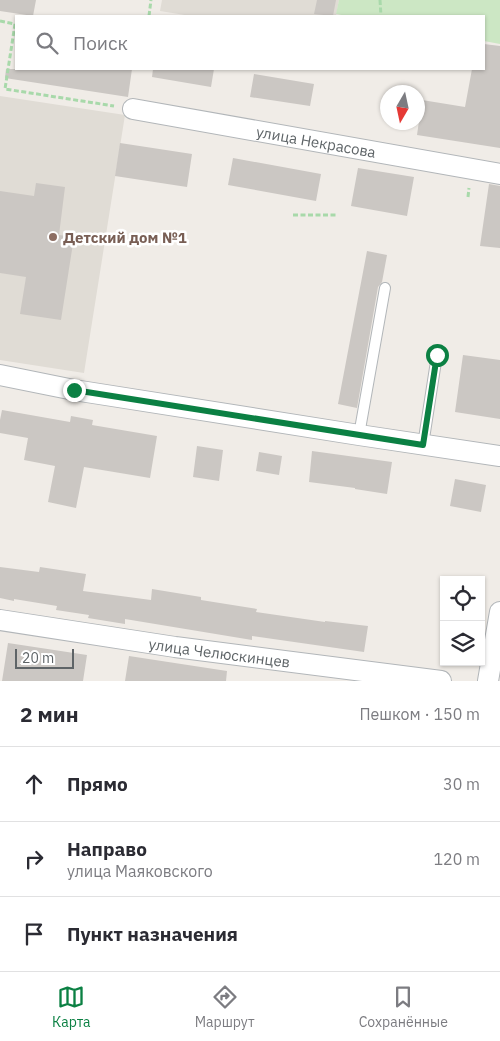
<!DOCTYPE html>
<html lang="ru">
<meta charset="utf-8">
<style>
body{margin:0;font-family:"IBM Plex Sans",sans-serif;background:#f7f7f7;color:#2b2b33}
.controls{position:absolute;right:15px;bottom:15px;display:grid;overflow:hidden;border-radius:0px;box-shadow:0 1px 4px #0004}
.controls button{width:45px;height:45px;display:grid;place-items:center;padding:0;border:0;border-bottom:1px solid #e1e1e2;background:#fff;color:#2b2b33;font:25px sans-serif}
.compass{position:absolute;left:380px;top:85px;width:45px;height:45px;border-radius:50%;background:#fff;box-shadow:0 1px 4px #0004;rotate:189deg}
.scale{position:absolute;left:15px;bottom:12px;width:59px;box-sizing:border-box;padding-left:5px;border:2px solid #5e6467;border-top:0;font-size:14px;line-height:18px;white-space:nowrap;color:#5e6467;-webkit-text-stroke:4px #fff;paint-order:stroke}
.stop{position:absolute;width:15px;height:15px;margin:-11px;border:4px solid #0b8043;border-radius:50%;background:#fff}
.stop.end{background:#0b8043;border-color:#fff;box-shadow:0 1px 5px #0008}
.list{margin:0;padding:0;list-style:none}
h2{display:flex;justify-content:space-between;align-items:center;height:65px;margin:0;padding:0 20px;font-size:21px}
h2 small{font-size:16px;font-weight:400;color:#7c7c81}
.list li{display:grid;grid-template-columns:32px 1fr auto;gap:15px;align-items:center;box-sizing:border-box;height:75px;padding:0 20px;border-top:1px solid #e1e1e2}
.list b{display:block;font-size:19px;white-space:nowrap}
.list p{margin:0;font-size:16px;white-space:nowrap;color:#7c7c81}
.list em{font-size:16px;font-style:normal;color:#7c7c81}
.icon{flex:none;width:28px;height:28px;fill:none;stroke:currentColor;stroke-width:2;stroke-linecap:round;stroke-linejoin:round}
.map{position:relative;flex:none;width:500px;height:681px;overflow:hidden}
.search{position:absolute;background:#fff;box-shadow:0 1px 4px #0004;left:15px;right:15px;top:15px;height:55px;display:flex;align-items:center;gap:12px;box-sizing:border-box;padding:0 18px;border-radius:0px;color:#7c7c81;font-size:19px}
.sheet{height:290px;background:#fff}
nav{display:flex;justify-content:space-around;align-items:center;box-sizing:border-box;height:70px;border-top:1px solid #e1e1e2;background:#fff;font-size:14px;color:#7c7c81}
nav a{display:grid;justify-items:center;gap:2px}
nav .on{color:#0b8043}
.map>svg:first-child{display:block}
</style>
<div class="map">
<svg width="500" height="681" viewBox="0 0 500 681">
<rect width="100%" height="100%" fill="#f0ece7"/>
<!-- education -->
<path fill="#e0dcd5" d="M162 0H339L336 16H191L160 11Z
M0 96 125 115 84 373 0 360Z"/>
<!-- green -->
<path fill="#cce7c4" d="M339 0H500V44L484 41V16H347L336 14Z"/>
<!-- building -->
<path fill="#cbc7c3" d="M0 0H36L33 16 0 11Z
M317 0H336L333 16 314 14Z
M484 44 500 46V148L417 135 422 100 465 107 472 69H484Z
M6 69H132L128 97 5 78Z
M153 69H214L211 87 152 77Z
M254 74 314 84 310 106 250 97Z
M120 143 192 154 187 187 115 176Z
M233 158 321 174 316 201 228 185Z
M358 168 414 177 407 216 351 206Z
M36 183 65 187 59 235 74 237 61 320 20 314 26 277 0 273V191L34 196Z
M489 184 500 186V248L480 246Z
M367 251 387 255 382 282 378 287 357 408 338 404Z
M463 355 500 360V419L455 412Z
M2 410 70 422 71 416 93 420 92 425 157 436 150 478 84 467 76 508 48 502 55 466 24 460 28 438 0 433V420Z
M197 446 223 450 219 481 193 477Z
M312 451 392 462 387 494 355 489V488L309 482Z
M259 452 282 456 279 475 256 471Z
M455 479 486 485 481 512 450 506Z
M0 567 39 572 40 567 86 574 83 591 151 600 152 589 201 597V600L257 609 256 612 325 622V621L368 626 364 652 252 636V640L125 619V624L88 618 89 615 56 610 57 606 14 599V601L0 598Z
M8 643 87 655 83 681H2Z
M129 656 227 671 226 681H125Z"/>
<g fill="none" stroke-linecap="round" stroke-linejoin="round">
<defs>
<path id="service" d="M359 435 385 288
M423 445 437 355"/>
<g id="minor">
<path id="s1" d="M133 109 500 174"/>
<path d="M0 375 74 390 359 435 500 456"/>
<path id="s2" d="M0 620 175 647 441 681"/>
<path d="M488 681 500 612"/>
</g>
</defs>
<!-- service casing -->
<use href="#service" stroke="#b2b6b9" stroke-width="12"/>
<!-- minor casing -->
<use href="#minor" stroke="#b2b6b9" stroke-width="22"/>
<!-- path -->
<path stroke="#a8d9aa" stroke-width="3" stroke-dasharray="5 2.5" stroke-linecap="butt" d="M380 0 381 16
M149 16 151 0
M0 21 15 24 5 89 114 106
M468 197 469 188
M293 215H338"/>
<!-- service -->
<use href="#service" stroke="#fff" stroke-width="10"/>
<!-- minor -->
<use href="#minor" stroke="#fff" stroke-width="20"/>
</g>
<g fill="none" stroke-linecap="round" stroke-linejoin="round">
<!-- route -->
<path stroke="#0b8043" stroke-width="6" d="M74 390 423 445 437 355"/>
</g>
<!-- markers -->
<circle fill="#8d6e63" stroke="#fff" stroke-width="2" cx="53" cy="237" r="5"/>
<g text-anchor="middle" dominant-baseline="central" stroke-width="5" stroke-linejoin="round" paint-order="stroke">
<!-- street labels -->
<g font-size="15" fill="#5e6467" stroke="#fff">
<text stroke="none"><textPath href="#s1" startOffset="186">улица Некрасова</textPath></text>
<text stroke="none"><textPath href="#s2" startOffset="222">улица Челюскинцев</textPath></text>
</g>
<!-- education labels -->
<g font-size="15" font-weight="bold" fill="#785e54" stroke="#fff" text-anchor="start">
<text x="63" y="237">Детский дом №1</text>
</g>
</g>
</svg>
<div class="controls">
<button><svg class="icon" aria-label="locate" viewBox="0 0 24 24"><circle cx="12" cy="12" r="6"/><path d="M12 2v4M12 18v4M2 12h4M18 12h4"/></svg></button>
<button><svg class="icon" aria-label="layers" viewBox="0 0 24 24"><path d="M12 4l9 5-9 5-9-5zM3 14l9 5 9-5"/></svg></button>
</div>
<svg class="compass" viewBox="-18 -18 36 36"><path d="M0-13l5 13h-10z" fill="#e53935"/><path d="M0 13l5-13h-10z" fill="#7c7c81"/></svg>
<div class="scale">20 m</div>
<div class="stop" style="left:437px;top:355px"></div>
<div class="stop end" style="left:74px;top:390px"></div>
<div class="search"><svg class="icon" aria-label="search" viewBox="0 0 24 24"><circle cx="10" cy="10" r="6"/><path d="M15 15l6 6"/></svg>Поиск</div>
</div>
<section class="sheet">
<h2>2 мин<small>Пешком · 150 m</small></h2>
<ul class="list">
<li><svg class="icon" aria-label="ahead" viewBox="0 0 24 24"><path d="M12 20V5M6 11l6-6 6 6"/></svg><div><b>Прямо</b></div><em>30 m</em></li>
<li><svg class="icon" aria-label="right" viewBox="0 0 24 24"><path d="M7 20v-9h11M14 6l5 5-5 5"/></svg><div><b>Направо</b><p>улица Маяковского</p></div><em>120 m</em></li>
<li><svg class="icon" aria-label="arrive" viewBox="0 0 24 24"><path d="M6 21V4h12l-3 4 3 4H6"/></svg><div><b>Пункт назначения</b></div></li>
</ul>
</section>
<nav>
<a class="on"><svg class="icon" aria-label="map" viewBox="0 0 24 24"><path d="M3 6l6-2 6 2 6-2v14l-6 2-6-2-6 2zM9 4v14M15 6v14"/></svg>Карта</a>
<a><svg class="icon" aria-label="directions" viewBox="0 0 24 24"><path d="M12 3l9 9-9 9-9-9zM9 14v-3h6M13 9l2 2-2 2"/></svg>Маршрут</a>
<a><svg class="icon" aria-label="saved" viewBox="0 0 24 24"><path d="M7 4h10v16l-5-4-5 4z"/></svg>Сохранённые</a>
</nav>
